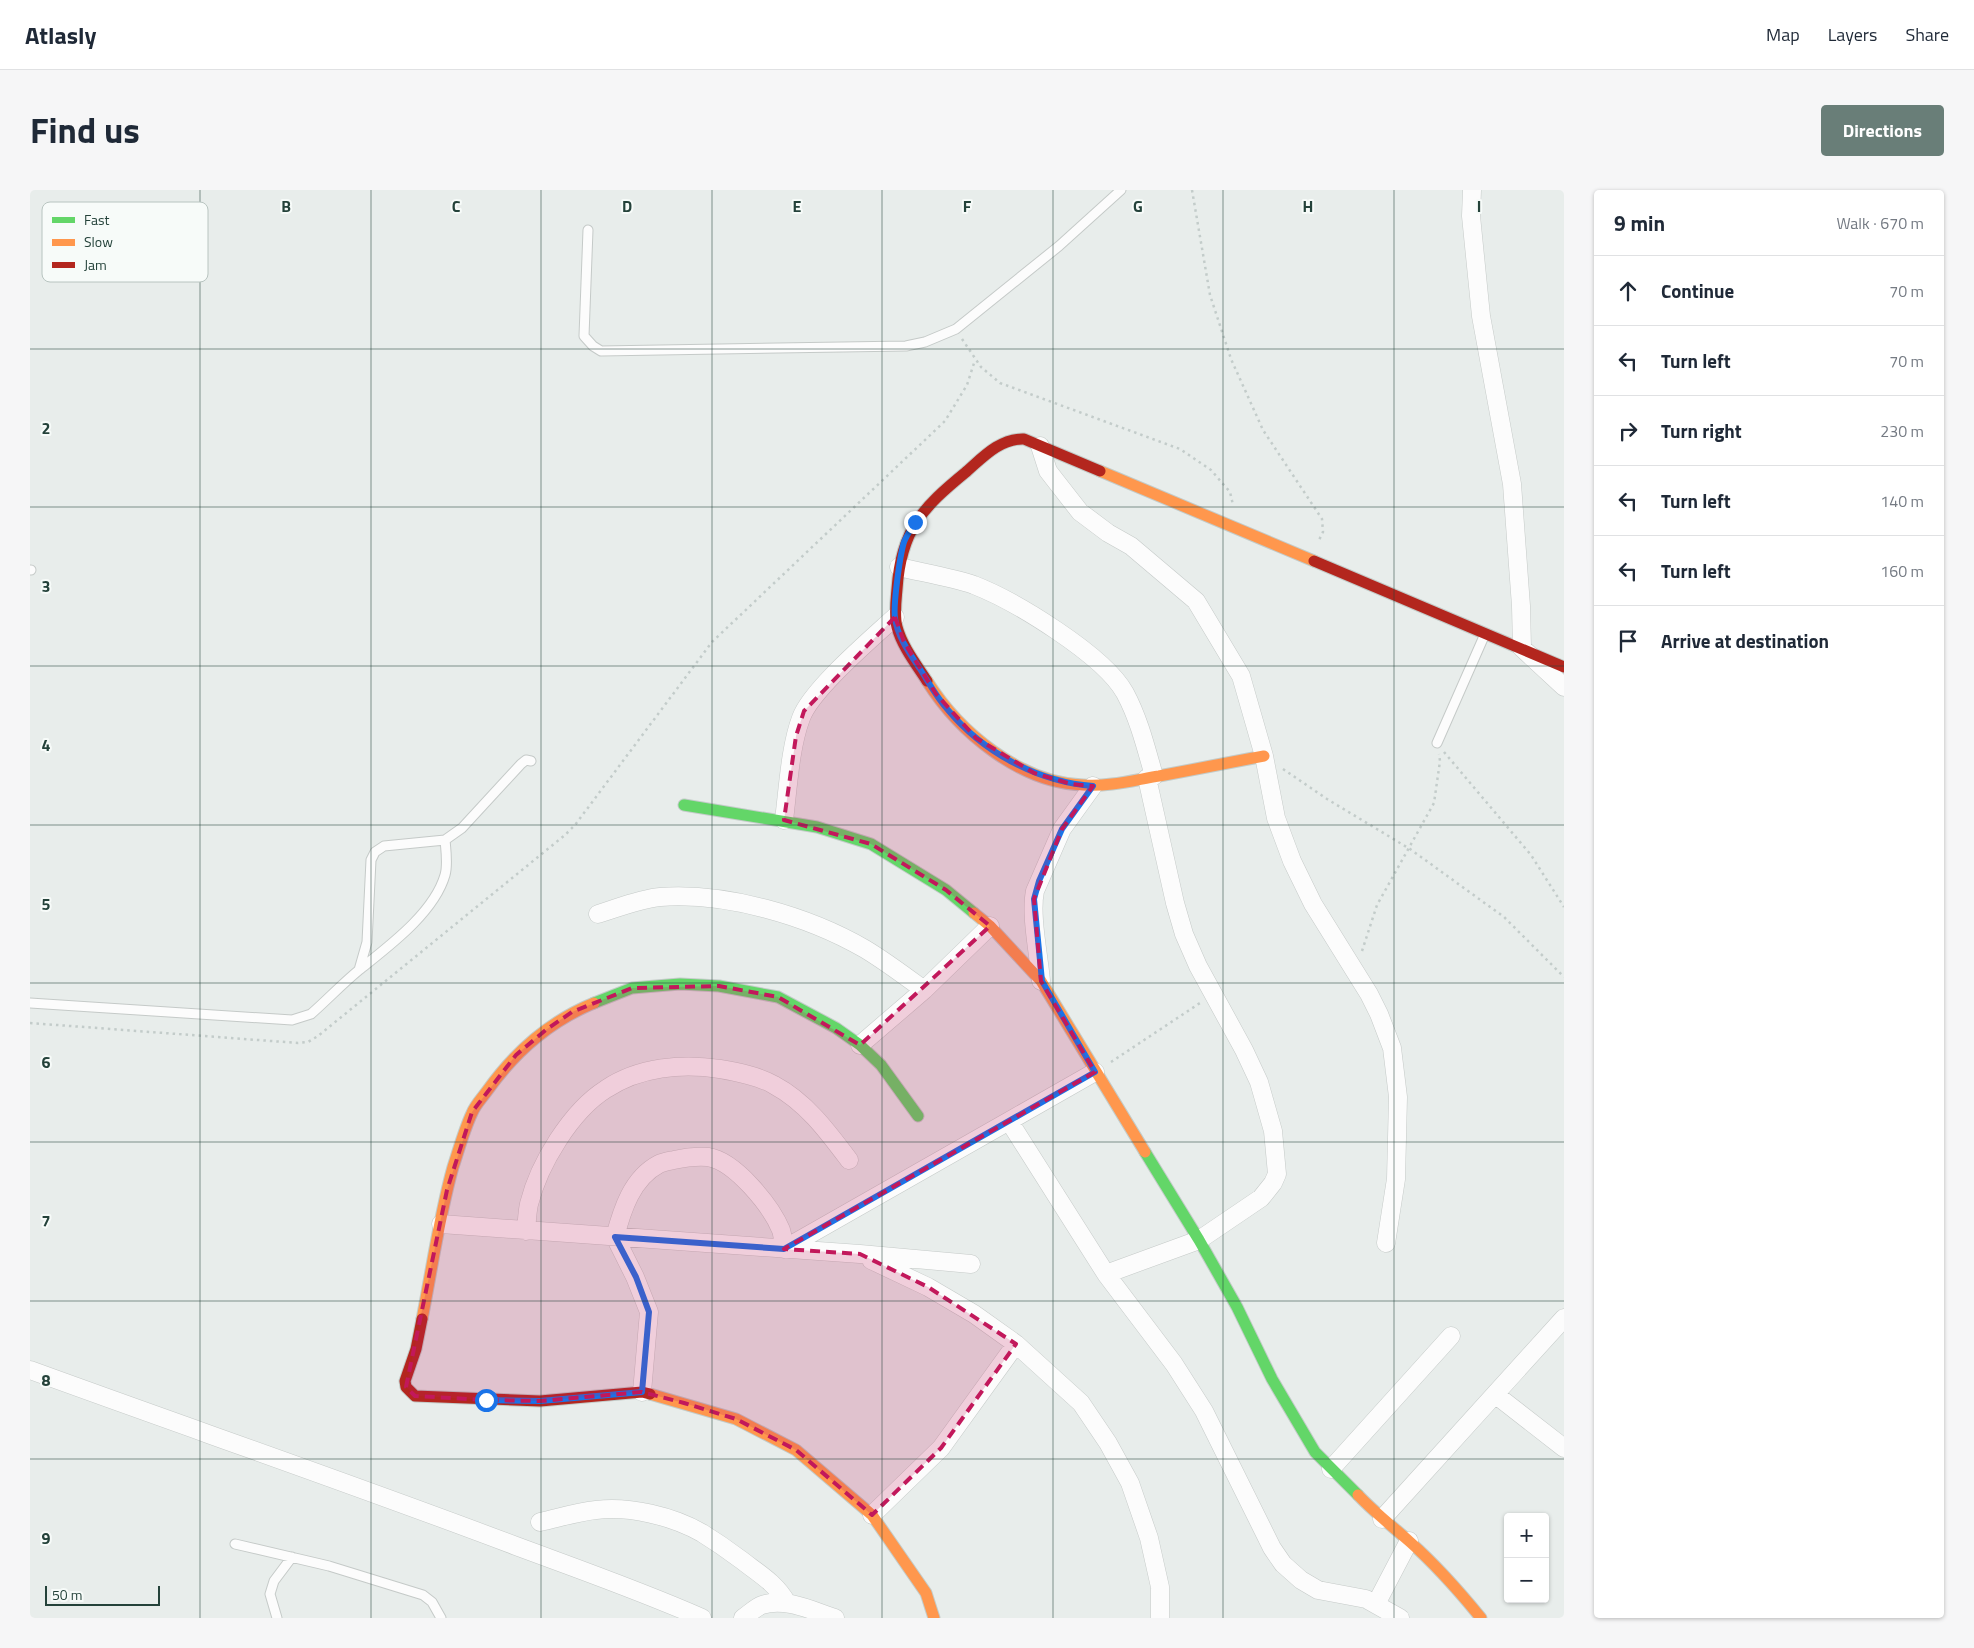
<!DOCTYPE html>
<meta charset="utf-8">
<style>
body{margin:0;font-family:"Titillium Web",sans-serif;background:#f6f6f7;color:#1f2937}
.controls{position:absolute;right:15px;bottom:15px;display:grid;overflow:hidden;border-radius:5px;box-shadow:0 1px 4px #0004}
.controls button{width:45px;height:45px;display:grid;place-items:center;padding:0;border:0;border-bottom:1px solid #e0e1e3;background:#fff;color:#1f2937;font:25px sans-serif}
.scale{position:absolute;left:15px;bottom:12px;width:115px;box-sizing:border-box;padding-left:5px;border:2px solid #24423a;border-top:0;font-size:14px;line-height:18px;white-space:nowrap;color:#24423a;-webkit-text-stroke:4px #f7fbf9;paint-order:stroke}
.stop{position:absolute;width:15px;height:15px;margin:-11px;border:4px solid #1a73e8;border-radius:50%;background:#fff}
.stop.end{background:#1a73e8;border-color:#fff;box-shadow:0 1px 5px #0008}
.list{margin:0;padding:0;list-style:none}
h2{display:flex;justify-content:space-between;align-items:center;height:65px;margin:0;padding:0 20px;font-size:21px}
h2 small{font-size:16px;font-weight:400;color:#747a83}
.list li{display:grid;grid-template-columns:32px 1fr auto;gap:15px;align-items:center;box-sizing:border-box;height:70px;padding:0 20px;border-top:1px solid #e0e1e3}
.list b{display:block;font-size:19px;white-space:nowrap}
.list em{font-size:16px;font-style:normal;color:#747a83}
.icon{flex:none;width:28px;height:28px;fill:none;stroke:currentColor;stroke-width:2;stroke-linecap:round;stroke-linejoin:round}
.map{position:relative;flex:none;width:1534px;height:1428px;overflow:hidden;border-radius:5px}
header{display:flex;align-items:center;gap:30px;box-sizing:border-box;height:70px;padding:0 25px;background:#fff;border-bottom:1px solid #e0e1e3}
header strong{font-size:24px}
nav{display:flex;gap:28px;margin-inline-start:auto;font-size:18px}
.intro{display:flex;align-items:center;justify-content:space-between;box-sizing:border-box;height:120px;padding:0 30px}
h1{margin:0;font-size:35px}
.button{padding:12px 22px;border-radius:5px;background:#697e78;color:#fff;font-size:18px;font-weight:700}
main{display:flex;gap:30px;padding:0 30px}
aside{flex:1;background:#fff;border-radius:5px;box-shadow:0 1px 4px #0004}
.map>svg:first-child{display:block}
</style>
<header>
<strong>Atlasly</strong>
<nav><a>Map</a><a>Layers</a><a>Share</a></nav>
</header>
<div class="intro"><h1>Find us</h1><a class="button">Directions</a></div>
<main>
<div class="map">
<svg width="1534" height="1428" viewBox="0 0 1534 1428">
<rect width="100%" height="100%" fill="#e8edeb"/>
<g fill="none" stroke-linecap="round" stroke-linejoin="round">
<defs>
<path id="lane" d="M558 40 554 146 563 156 571 161 876 156 895 152 926 139 1029 56 1091 0
M0 380H1
M1407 553 1455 444
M329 780 337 752 341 670 345 662 354 656 415 650 432 638 491 574 496 570 501 571
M0 813 262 830 281 824C297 810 312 794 329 780 359 756 404 723 415 685 418 675 416 661 415 650
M205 1354 299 1376 393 1405 402 1412 411 1428
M247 1428 240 1404 244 1391 262 1367"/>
<path id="street" d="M1442 0 1441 26 1451 126 1482 294 1491 416 1492 458 1534 497
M1010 256 1018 281 1050 322 1078 343 1101 356 1166 411 1211 486 1234 566 1246 628 1262 671 1283 714 1339 804 1349 824 1362 858 1368 907 1366 989 1356 1053
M869 377C894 383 920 387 944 395 985 411 1074 465 1095 503 1109 529 1116 558 1124 586
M754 630C758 599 760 557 771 528 781 500 841 449 865 427
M568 724C588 718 609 709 630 707 696 702 778 726 835 759 855 771 875 786 894 800
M1011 791C1009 766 1000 725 1005 701L1032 639 1063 596
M830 855 894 800 960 736
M979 931 1065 882
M411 1034 830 1064 941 1074
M496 1041C497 1032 497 1023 499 1014 509 974 541 921 576 899 609 877 652 873 690 879 707 882 729 886 744 895 776 912 798 942 819 970
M841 1070 898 1097 944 1124 986 1154 1051 1213 1078 1253 1100 1293 1119 1348 1130 1397V1428
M1076 1084 1169 1050 1231 1008 1243 993 1247 984 1243 941 1229 892 1214 860 1168 776 1154 744 1145 713 1117 588
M0 1180C162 1239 325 1295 486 1356 548 1379 611 1401 672 1428
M612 1202 619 1122 605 1087 585 1047C592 1020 602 988 629 974 633 972 639 971 644 970 653 968 667 966 678 967 705 971 741 1016 751 1040 753 1046 753 1053 754 1059L979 931 1076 1084 1144 1174 1174 1221 1242 1358 1253 1374 1271 1390 1288 1400 1336 1409 1370 1428
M1466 1205 1534 1258
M1301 1279 1421 1146
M842 1325 911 1258 986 1154
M1352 1329 1534 1128
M510 1332C528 1328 547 1322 566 1320 600 1316 642 1326 672 1343 685 1351 698 1360 710 1369 728 1383 746 1393 757 1413
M1346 1414 1379 1351
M713 1428C719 1424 726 1417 732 1415 755 1407 783 1421 805 1428"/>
<path id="fast" d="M654 615 787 637 841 654 916 700 944 723
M564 813 602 798 650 794 689 796 748 807 806 838 830 855 851 875 888 926
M1115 962 1169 1050 1207 1117 1242 1189 1285 1262 1328 1305"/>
<path id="slow" d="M1070 281 1284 371
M897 491C929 542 990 593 1053 595 1079 597 1104 590 1129 586 1164 579 1199 573 1234 566
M944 723 960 736 1011 791 1115 962
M392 1129C402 1079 409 1027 423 977 429 959 434 940 442 923 445 915 452 908 457 901 484 863 520 831 564 813
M620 1204 706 1229 766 1260 842 1325 896 1403 904 1428
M1328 1305C1344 1322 1362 1336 1380 1352 1406 1375 1429 1401 1451 1428"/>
<path id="jam" d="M1284 371 1534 477
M897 491C886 474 872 456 867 437 864 425 866 411 867 399 871 340 892 318 936 282 952 268 970 248 994 249L1070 281
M392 1129 386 1159 375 1191 376 1197 385 1206 510 1211 612 1202 620 1204"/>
</defs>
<!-- lane casing -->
<use href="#lane" stroke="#c5cac8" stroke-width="11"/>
<!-- street casing -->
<use href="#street" stroke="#c5cac8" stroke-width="19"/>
<!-- fast casing -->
<use href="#fast" stroke="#c3cbc8" stroke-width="13"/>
<!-- slow casing -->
<use href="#slow" stroke="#c3cbc8" stroke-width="13"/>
<!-- jam casing -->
<use href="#jam" stroke="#c3cbc8" stroke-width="13"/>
<!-- path -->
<path stroke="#c3ccca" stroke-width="2.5" stroke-dasharray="2.5 4" stroke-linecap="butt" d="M1162 0 1180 105 1201 169 1233 240 1292 329 1293 342 1288 352
M932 149 951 177 970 193 1150 259 1181 280 1200 302 1203 315
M1414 562 1501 665 1534 717
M1253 579 1297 609 1380 659 1474 727 1534 787
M1332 761 1347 715 1404 613 1410 571 1409 564
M0 833 268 853 278 852 288 846 535 645 545 635 682 452 915 231 937 195 945 170
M1081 872 1170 813"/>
<!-- lane -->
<use href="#lane" stroke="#fcfcfc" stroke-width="9"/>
<!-- street -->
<use href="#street" stroke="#fcfcfc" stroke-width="18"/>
<!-- fast -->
<use href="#fast" stroke="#63d668" stroke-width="11"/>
<!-- slow -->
<use href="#slow" stroke="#ff974d" stroke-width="11"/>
<!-- jam -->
<use href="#jam" stroke="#b3261e" stroke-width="11"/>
</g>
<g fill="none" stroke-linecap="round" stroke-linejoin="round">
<!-- route -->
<path stroke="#1a73e8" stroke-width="6" d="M456 1210 510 1211 612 1202 619 1122 606 1087 585 1047 754 1059 1065 882 1012 791 1004 709 1009 691 1032 639 1063 596C1008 592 954 563 918 520 907 508 899 493 890 479 880 464 867 446 865 428 863 415 870 365 874 352 877 345 881 339 885 332"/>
</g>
<!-- marked area -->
<path fill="#c2185b" fill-opacity="0.2" stroke="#c2185b" stroke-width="4" stroke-dasharray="10 6" stroke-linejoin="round" d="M865 427 874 452 906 504 946 548 1004 583 1041 594 1063 596 1032 639 1004 709 1011 791 1065 882 754 1059 830 1064 898 1097 986 1154 911 1258 842 1325 766 1260 706 1229 654 1213 612 1202 510 1211 456 1210 385 1206 376 1197 417 1000 442 922 486 865 517 839 542 822 602 798 689 796 748 807 830 855 960 736 916 700 841 654 754 630 766 546 774 521Z"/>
<!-- grid -->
<path fill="none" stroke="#24423a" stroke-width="1" stroke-opacity="0.55" d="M170 0V1428M341 0V1428M511 0V1428M682 0V1428M852 0V1428M1023 0V1428M1193 0V1428M1364 0V1428M0 159H1534M0 317H1534M0 476H1534M0 635H1534M0 793H1534M0 952H1534M0 1111H1534M0 1269H1534"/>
<!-- legend -->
<rect x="12" y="12" width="166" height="80" rx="8" fill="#f7fbf9" stroke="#b8c4c0" stroke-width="1"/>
<rect x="22" y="27" width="23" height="6" fill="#63d668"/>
<rect x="22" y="49" width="23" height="7" fill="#ff974d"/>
<rect x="22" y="72" width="23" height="6" fill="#b3261e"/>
<g font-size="14" fill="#24423a">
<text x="54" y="35">Fast</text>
<text x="54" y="57">Slow</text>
<text x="54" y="80">Jam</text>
</g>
<g font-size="16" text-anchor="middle" font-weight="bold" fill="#24423a" stroke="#f7fbf9" stroke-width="4" stroke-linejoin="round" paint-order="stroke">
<text x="256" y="22">B</text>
<text x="426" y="22">C</text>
<text x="597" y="22">D</text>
<text x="767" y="22">E</text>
<text x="937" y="22">F</text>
<text x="1108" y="22">G</text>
<text x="1278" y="22">H</text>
<text x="1449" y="22">I</text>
<text x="16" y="244">2</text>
<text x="16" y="402">3</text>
<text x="16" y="561">4</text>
<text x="16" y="720">5</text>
<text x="16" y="878">6</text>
<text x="16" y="1037">7</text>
<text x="16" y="1196">8</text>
<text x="16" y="1354">9</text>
</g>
</svg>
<div class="controls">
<button>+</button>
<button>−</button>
</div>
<div class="scale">50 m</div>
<div class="stop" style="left:456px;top:1210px"></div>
<div class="stop end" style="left:885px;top:332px"></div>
</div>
<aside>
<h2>9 min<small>Walk · 670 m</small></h2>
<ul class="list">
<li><svg class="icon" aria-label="ahead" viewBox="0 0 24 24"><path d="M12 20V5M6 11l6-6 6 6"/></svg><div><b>Continue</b></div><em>70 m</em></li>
<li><svg class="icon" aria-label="left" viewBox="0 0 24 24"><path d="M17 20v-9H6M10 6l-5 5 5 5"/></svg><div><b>Turn left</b></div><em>70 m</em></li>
<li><svg class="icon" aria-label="right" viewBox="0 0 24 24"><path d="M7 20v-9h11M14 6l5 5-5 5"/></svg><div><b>Turn right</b></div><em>230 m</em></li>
<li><svg class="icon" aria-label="left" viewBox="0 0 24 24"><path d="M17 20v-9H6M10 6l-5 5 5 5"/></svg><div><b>Turn left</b></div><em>140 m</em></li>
<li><svg class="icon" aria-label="left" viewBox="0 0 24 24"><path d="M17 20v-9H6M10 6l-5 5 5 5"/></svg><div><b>Turn left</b></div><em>160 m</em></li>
<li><svg class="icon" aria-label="arrive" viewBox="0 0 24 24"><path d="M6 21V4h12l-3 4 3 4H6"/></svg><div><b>Arrive at destination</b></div></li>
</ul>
</aside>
</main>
